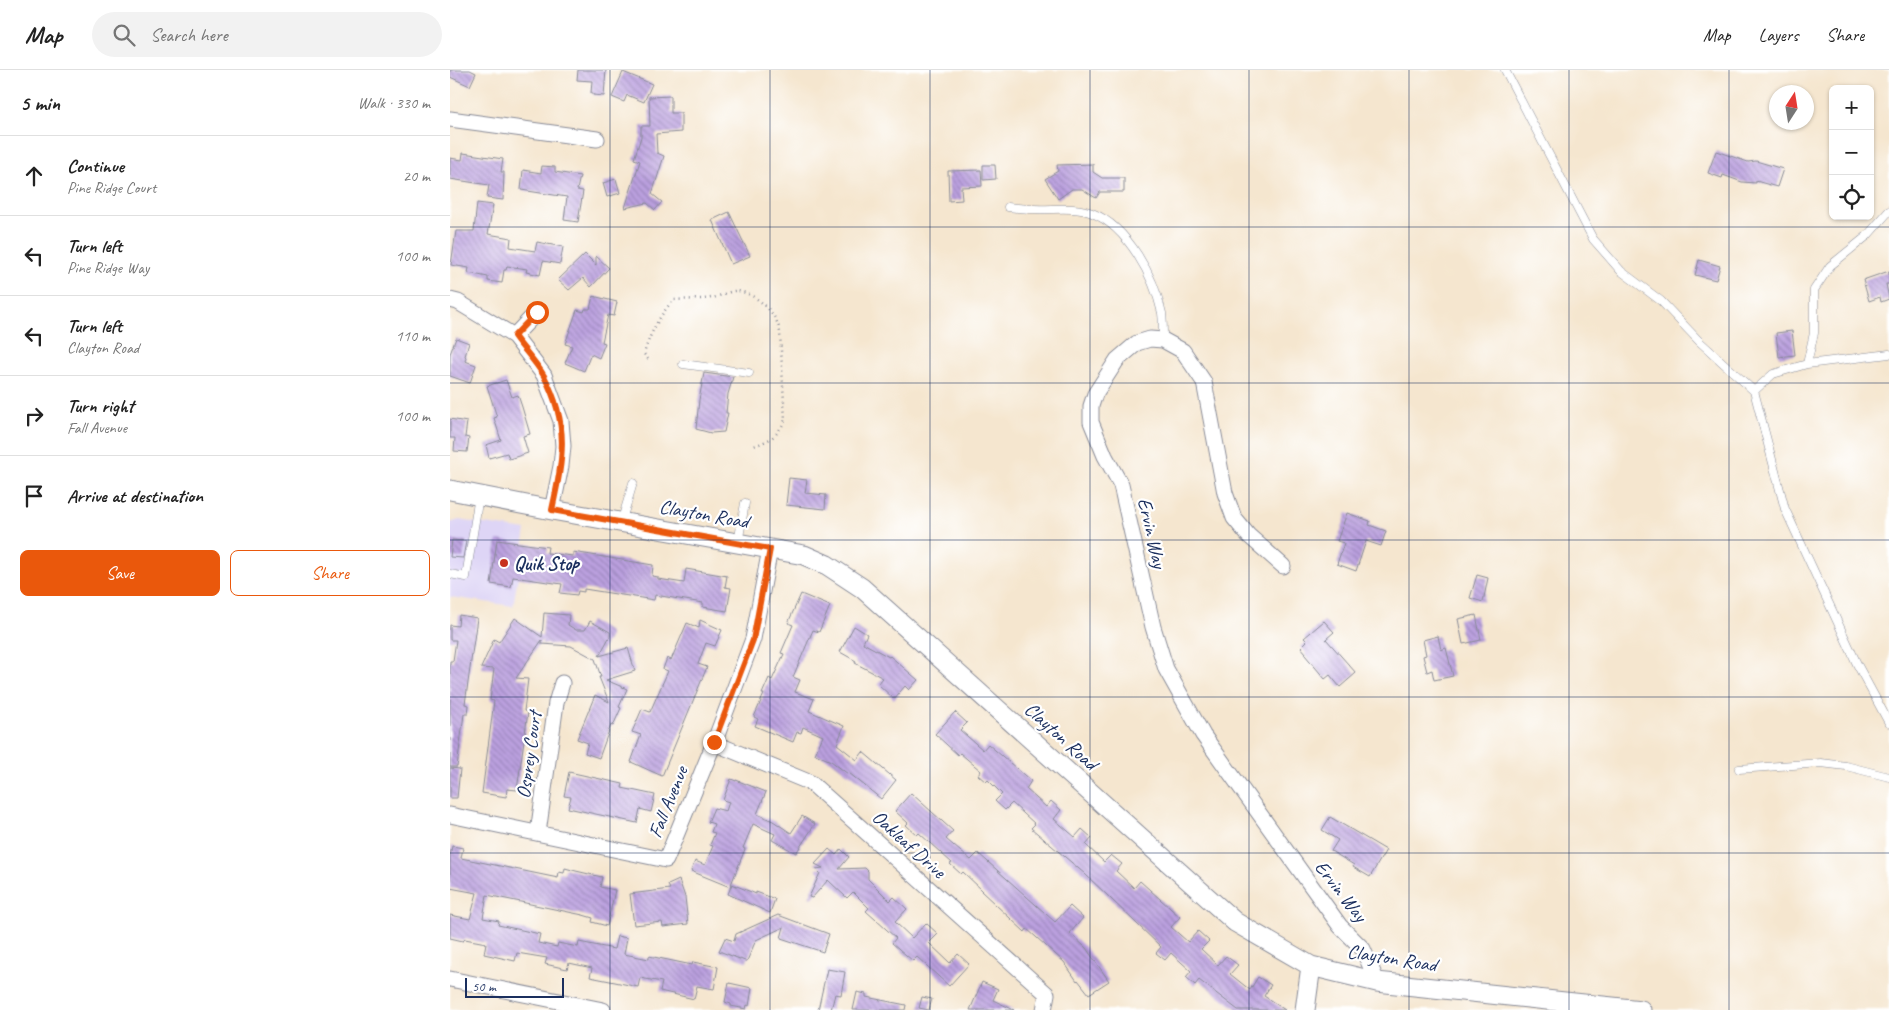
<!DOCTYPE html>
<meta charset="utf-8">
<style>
body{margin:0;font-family:Caveat,sans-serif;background:#f2f2f2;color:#222}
.controls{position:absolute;right:15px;top:15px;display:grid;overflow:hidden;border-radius:8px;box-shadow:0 1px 4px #0004}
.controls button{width:45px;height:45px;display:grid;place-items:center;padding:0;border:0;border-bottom:1px solid #e0e0e0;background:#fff;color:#222;font:25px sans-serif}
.compass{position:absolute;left:1319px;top:15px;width:45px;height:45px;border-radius:50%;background:#fff;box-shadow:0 1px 4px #0004;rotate:12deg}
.scale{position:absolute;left:15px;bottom:12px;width:99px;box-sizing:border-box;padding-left:5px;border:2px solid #1b2f5e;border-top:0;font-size:14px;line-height:18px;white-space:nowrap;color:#1b2f5e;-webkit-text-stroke:4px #fff;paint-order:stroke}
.stop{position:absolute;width:15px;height:15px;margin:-11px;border:4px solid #ea580c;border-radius:50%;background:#fff}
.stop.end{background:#ea580c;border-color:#fff;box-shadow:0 1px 5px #0008}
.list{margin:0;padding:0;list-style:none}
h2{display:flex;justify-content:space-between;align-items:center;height:65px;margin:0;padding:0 20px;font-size:21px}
h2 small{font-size:16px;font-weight:400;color:#767676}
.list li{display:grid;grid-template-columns:32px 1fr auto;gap:15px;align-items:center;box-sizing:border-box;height:80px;padding:0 20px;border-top:1px solid #e0e0e0}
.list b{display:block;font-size:19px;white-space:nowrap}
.list p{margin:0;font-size:16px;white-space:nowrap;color:#767676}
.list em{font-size:16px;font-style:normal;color:#767676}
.actions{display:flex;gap:10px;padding:15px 20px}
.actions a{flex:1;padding:11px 0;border:1px solid #ea580c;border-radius:8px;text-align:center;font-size:18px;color:#ea580c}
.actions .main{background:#ea580c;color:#fff}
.icon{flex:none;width:28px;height:28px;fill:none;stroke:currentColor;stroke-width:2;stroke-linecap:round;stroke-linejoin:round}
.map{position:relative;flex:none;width:1439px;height:940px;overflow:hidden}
header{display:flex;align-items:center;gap:30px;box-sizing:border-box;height:70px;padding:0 25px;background:#fff;border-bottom:1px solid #e0e0e0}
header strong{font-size:24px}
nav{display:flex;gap:28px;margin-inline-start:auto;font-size:18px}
.search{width:350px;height:45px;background:#f2f2f2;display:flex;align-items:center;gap:12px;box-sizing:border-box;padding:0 18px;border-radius:28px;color:#767676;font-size:19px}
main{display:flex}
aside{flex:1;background:#fff}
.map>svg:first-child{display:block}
</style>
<header>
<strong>Map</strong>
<div class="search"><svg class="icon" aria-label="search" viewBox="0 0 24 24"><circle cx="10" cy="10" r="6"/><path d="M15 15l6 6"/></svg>Search here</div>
<nav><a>Map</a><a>Layers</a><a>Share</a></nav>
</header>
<main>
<aside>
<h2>5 min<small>Walk · 330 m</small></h2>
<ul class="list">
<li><svg class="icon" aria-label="ahead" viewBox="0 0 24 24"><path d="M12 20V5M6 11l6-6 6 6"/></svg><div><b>Continue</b><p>Pine Ridge Court</p></div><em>20 m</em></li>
<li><svg class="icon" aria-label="left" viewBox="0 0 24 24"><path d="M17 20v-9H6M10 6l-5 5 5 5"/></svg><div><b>Turn left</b><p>Pine Ridge Way</p></div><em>100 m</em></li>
<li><svg class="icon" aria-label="left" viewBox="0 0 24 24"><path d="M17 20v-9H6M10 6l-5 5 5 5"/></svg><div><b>Turn left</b><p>Clayton Road</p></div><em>110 m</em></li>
<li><svg class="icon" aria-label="right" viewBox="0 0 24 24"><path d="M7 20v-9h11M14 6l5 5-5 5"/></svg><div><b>Turn right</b><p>Fall Avenue</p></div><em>100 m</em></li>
<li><svg class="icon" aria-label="arrive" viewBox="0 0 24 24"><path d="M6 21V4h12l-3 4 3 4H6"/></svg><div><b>Arrive at destination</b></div></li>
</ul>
<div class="actions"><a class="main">Save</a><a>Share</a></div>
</aside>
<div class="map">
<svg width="1439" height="940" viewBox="0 0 1439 940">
<defs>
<pattern id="building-back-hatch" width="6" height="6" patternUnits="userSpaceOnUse" patternTransform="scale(1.25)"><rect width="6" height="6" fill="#bba0df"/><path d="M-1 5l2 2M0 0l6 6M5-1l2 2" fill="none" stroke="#9783b8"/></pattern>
</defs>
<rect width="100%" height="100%" fill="#fff"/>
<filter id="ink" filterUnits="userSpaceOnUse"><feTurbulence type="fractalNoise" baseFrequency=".02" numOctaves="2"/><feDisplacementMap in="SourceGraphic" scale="10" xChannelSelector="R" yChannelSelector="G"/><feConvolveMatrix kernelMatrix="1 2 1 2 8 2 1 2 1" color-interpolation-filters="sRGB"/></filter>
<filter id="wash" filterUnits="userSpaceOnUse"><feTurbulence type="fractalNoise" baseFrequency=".0096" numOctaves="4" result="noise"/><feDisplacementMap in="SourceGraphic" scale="20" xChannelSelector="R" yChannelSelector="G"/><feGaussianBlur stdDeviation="1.12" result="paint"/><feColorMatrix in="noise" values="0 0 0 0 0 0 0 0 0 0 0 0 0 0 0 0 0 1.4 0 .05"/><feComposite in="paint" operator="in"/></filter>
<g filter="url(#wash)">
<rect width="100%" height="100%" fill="#f5e6cf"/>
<!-- built -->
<path fill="#ded5f6" d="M9 450 76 460 63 536 0 527V453Z"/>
<g id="blocks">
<!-- building -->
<path fill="url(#building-back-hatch)" d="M0 0H20L26 3 20 16 0 7Z
M128 0H156L154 26 143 25V23H141L142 11 127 10Z
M173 2 202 14 194 32 177 25 174 32 162 27Z
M221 26V43H231V62L206 64 207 83 214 86 202 124 212 132 205 140 197 133 175 138 190 91 184 89 191 67V56H200L199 27Z
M1266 81 1298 92 1306 91 1333 99 1327 117 1306 111V113L1292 112 1273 105 1272 108 1258 103Z
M13 83 53 89 51 102H54L53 130 37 128 39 115 0 109V88L12 90Z
M643 94V102L652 108H674V122H650L646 128 632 119H622L608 129 595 109 608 101 607 95Z
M533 95H545L546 109 533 110Z
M92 96 105 97V102L130 106 127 120 133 121 128 152 114 150 117 127 71 120 73 100 91 103Z
M531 100 532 116 511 117 512 130 499 131 498 101Z
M166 109 170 123 157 127 153 113Z
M27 133 43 135 38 164 61 168 60 177 85 181 87 172 113 177 110 194 93 191 90 205 76 202 77 199 57 196 56 200H54L52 213 38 211V207L18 203 19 198 1 195 6 161H24Z
M279 142 300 186 281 194 262 150Z
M135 184 146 195V186L159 198 141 217 133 208 119 220 108 210Z
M1249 190 1270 196 1266 210 1245 205Z
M1439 201V214H1436L1439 229 1431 232 1430 227 1419 231 1413 210Z
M143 226 167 232 164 246 158 245 152 272 155 273 149 288 141 284 134 301 115 293 122 276 115 274 127 240 134 242 135 239H140Z
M1342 261 1345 285 1329 287 1326 263Z
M6 268 19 273 15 286 16 287 15 291 26 295 20 313 0 306V284Z
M254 303 283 307 278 324 276 343H278L274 362 261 363 246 359 249 330Z
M56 310 62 327 68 325 72 337 80 364 73 366 78 383 59 389 57 383 39 388 36 375 51 370 44 348 47 347 37 316Z
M0 349 17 352 15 367 19 368 17 382 4 381 5 368H0Z
M339 408 357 410 355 423 376 425 375 439 336 435Z
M897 443 920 451 919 455 936 461 931 476 916 471 906 501 887 494 894 473 887 471Z
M2 470 16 471 13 488 0 487Z
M47 470 98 477 97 483 123 486V482L203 495 202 506 208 507V509L234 513 236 499 277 506 275 517 281 518 277 541 253 537V533L205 525 204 530 134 519V522L128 521 127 525 110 523 112 514 63 507 61 517 41 514Z
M1027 505 1038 508 1033 532 1020 528Z
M351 524 380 536 369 562 363 560 343 607 350 610 345 622 364 629 359 641 394 656 387 674 407 690 413 682 446 710 431 729 399 703 398 704 381 691 365 684 373 666 353 657 351 663 347 662 343 672 305 656 308 649 304 647 314 624H312L319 608 322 610 334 584 331 583 343 555 338 553Z
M94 543 119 545 118 555 126 560H135L140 551 160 562V566L149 586 178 578 185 601 156 610 177 619 169 637 171 638 163 656 161 655 149 688 135 683 138 673 127 669 145 625 159 632 149 607H151L145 589 121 576 92 574V570L66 608 78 609 74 641 78 642 67 720 57 719 56 727 32 723 44 631 40 630 44 599 31 598 44 569 49 572 65 548 92 567Z
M9 545 27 548 15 634 19 635 18 644H14L7 697H0V591H3L6 570H0V555L8 556Z
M1026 545 1031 570 1013 574 1008 549Z
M250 550 272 560 265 576 256 573 248 594 257 597 212 706 181 692 191 665 182 662 192 639 200 642 218 601 213 599 217 588 221 590 237 553 249 558Z
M874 551 884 562 876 569 906 603 890 617 880 605 875 609 855 585 856 583 851 577 857 571 854 568Z
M404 556 417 564 413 573 439 587 440 586 468 610 459 620 455 616 444 629 428 614 433 608 405 593 406 591 390 582Z
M988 566 991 580 996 578 1003 606 984 610 982 600 977 602 973 586 976 585 973 570Z
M505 642 517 653 510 660 533 680 538 674 581 711 576 719 596 737 601 731 611 740 604 749 625 767 632 759 642 768 636 775 654 792 661 785 672 794 666 801 684 818 690 811 730 847 721 857 738 872 748 861 759 871 751 879 768 895 776 886 788 895 780 904 800 920 808 907 821 915 814 926 835 940H788L749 910 745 915 736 907 741 901 721 883 715 890 706 883 711 877 635 804 581 758 585 754 562 733 555 740 545 731 552 724 538 710 536 712 528 705 531 701 510 683 508 685 485 664Z
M0 698 10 699 7 728H0Z
M119 702 173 714 172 718 205 725 201 742 190 739 187 753 118 738 121 727 114 726Z
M281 709 286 711V710L316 722 307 744 323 751 341 763 352 746 365 754 346 783 322 770 325 764 303 754 293 778 295 779 280 817 241 801 245 791 255 795 263 776 260 775 265 763 261 762 264 754 258 752 264 738 276 741 279 732 273 730Z
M461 723 503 761 496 769 511 782 521 790 528 783 605 852 620 836 633 848 620 863 636 878 659 911 639 924 628 910 627 911 614 892 577 859 575 862 531 821 532 820 513 802 511 804 500 794 502 793 469 763 467 765 456 755 458 753 445 741Z
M880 747 936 780 920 807 903 797 904 795 881 781 888 770 872 760Z
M2 776 13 778 11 788 108 808 109 802 114 803 115 798 126 801 152 807 150 817 165 820 157 856 142 852 143 848 133 845 37 825 33 848 49 851 48 855 90 864 88 873 107 877 108 873 128 877 129 872 164 879 167 866 177 868 174 884 199 889V886L242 895 243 892 268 897 264 919 247 916 244 929 210 921 212 912 190 908 188 917 165 912 140 907 142 898 119 893 117 899 95 894 97 888 67 883 65 891 34 884 36 873 15 869 13 871 0 868V845L20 849 27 823 0 818V786Z
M379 779 386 785 391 779 399 787 389 799 415 798 418 801V809L440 831 444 827 457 839 445 852 462 868 476 853 488 864 479 873 500 893 508 884 519 894 499 916 467 887 463 891 442 873 446 868 416 841 419 838 403 822 397 828 378 810 362 828 359 827 370 803 366 799 373 798 365 794Z
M229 810 235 827 238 854 213 857 212 852 184 855 180 824 220 819 218 815Z
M282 814 306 824V822L325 829 320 843 278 824Z
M328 845 379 864 373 882 331 868 334 857 306 870 297 891H295L269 881 275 868 284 871 286 864Z
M377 899 395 902 391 925 385 924 381 940H368Z
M532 912 548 919 543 930 564 940H520Z
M279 913 302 918 299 936 297 935 296 939 281 936V934L275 932Z
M407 922 416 924V927L456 935 455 940H403Z
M472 927 482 929 479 940 469 938Z"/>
</g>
</g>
<g filter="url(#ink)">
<use href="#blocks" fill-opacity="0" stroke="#888a96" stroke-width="1"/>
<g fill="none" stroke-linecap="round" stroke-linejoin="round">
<defs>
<path id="service" d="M1055 0 1143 169 1171 201 1211 231 1249 271 1304 321 1323 304 1357 294 1364 263V220L1380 196 1417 166 1439 141
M558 137C567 138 576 139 584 139 603 140 624 136 642 143 678 157 704 207 712 243 713 251 713 261 713 270
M233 294 299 303
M1357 294 1439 284
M1304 321 1335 439 1407 594 1439 653
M171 453 183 413
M288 473 295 433
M0 504 16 507 29 426
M1289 699 1371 693 1396 696 1439 707"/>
<path id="minor" d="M0 49 147 69
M0 230 8 232 64 266 94 305 111 351 113 376 111 396 102 440
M64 266 87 242
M833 496 798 465 784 448 775 423 754 312 733 281 713 270 700 269 687 273 667 290 645 324 641 336V352L655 386 671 415 703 557 716 599 753 665 890 856 913 879 927 912
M264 673 361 713 597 924 594 940
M0 745 216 790 264 673 303 569 320 479
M88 763 106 633 112 613
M0 909 153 940"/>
<path id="tertiary" d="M0 420 102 440 354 485 377 495 412 518 785 852 861 896 927 912 1191 940
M855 940 861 896"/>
</defs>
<!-- service casing -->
<use href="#service" stroke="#888a96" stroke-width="9"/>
<!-- minor casing -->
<use href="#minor" stroke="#888a96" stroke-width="17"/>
<!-- tertiary casing -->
<use href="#tertiary" stroke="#888a96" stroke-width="21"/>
<!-- path -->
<path stroke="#888a96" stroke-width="2.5" stroke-dasharray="1 4" stroke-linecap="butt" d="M198 289 194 284C200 263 209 247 223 230 235 229 256 230 266 227 272 225 282 220 288 221 307 224 327 243 330 262L335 350C327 368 318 371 301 377"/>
<!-- service -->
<use href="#service" stroke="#fff" stroke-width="8"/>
<!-- minor -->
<use href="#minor" stroke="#fff" stroke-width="15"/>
<!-- tertiary -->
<use href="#tertiary" stroke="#fff" stroke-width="19"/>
</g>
</g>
<g fill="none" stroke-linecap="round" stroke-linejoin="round" filter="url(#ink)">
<!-- route -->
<path stroke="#ea580c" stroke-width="6" d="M87 242 64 266C73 279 86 292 94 306 120 355 113 389 102 440L320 479 303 570 264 672"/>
</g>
<!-- grid -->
<path fill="none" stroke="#1b2f5e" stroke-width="1" stroke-opacity="0.55" d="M160 0V940M320 0V940M480 0V940M640 0V940M799 0V940M959 0V940M1119 0V940M1279 0V940M0 157H1439M0 313H1439M0 470H1439M0 627H1439M0 783H1439"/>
<!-- markers -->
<circle fill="#c8321e" stroke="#fff" stroke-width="2" cx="54" cy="493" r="5"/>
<g text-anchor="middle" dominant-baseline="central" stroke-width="4.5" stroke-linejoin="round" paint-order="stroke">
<!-- street labels -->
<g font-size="20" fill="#1b2f5e" stroke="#fff">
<text transform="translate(254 444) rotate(10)">Clayton Road</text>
<text transform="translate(702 463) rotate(77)">Ervin Way</text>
<text transform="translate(611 666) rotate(42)">Clayton Road</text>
<text transform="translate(79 685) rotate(-82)">Osprey Court</text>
<text transform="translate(218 732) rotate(-68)">Fall Avenue</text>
<text transform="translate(459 774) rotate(42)">Oakleaf Drive</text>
<text transform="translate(891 821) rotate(52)">Ervin Way</text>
<text transform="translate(942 888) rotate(9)">Clayton Road</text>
</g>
<!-- poi labels -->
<g font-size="20" font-weight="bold" fill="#1b2f5e" stroke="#fff" text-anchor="start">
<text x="64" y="493">Quik Stop</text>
</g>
</g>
</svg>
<div class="controls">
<button>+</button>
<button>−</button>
<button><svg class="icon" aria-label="locate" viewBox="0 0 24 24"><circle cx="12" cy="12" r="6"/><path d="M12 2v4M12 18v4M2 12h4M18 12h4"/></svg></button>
</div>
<svg class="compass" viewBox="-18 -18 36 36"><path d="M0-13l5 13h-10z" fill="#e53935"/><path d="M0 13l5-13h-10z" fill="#767676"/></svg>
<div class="scale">50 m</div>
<div class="stop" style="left:87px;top:242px"></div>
<div class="stop end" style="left:264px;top:672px"></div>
</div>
</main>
